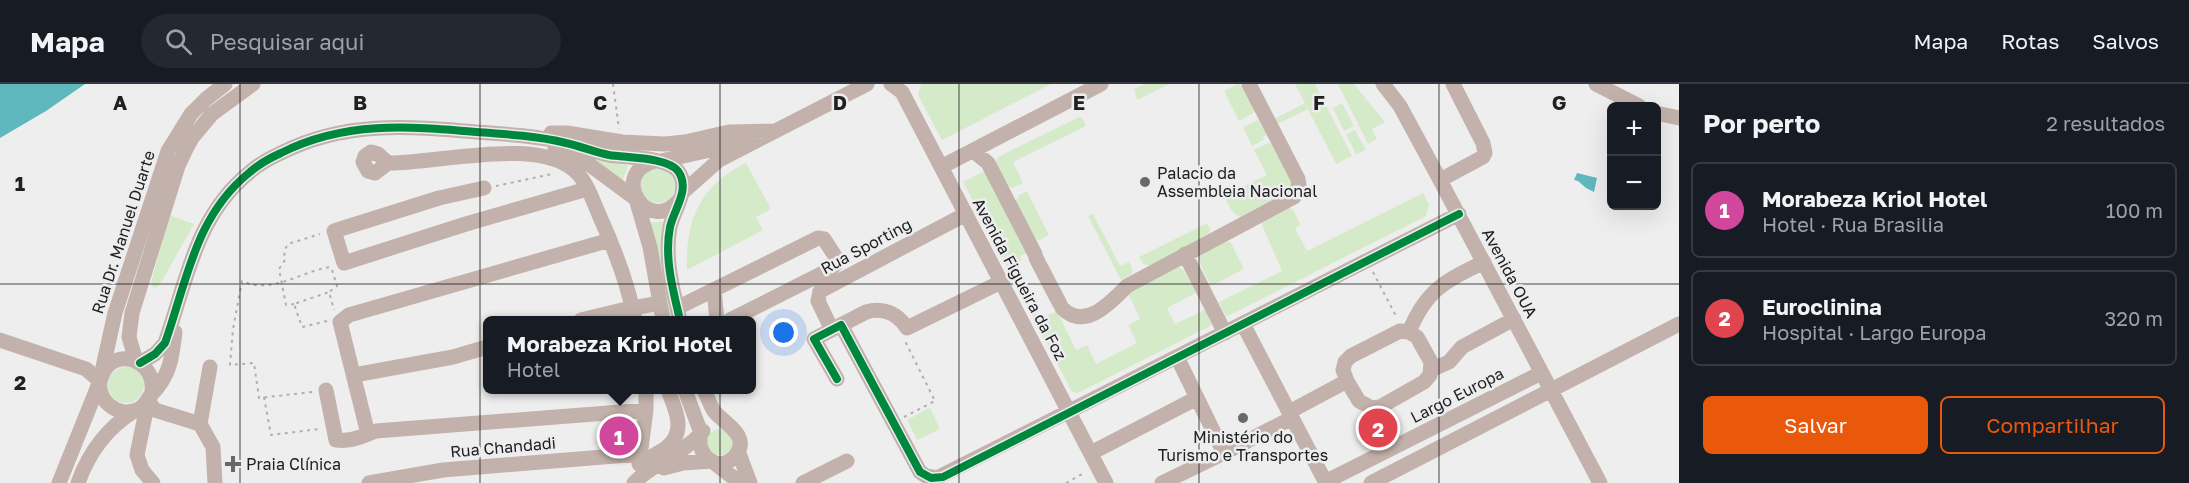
<!DOCTYPE html>
<html lang="pt">
<meta charset="utf-8">
<style>
body{margin:0;font-family:"Golos Text",sans-serif;background:#242831;color:#f1f3f6}
.controls{position:absolute;right:18px;top:18px;display:grid;overflow:hidden;border-radius:9px;box-shadow:0 6px 24px #0002}
.controls button{width:54px;height:54px;display:grid;place-items:center;padding:0;border:0;border-bottom:2px solid #363941;background:#171b24;color:#f1f3f6;font:30px sans-serif}
.you{position:absolute;left:784px;top:249px;width:21px;height:21px;margin:-15px;border:4px solid #fff;border-radius:50%;background:#1a73e8;box-shadow:0 0 0 9px #1a73e833}
.badge{display:grid;place-items:center;width:39px;height:39px;border-radius:50%;background:#ea580c;color:#fff;font-size:20px;font-weight:700}
.pin{position:absolute;translate:-50% -50%;border:3px solid #fff;box-shadow:0 2px 6px #0006}
.popup{position:absolute;left:483px;top:232px;width:273px;height:78px;box-sizing:border-box;display:grid;place-content:center;border-radius:9px;background:#171b24;filter:drop-shadow(0 2px 4px #0005);font-size:20px;white-space:nowrap;color:#9ea1a6}
.popup b{font-size:22px;color:#f1f3f6}
.popup::after{content:'';position:absolute;left:50%;top:100%;margin-left:-12px;border:12px solid transparent;border-top-color:#171b24}
.list{margin:0;padding:0;list-style:none}
h2{display:flex;justify-content:space-between;align-items:center;height:78px;margin:0;padding:0 24px;font-size:26px}
h2 small{font-size:20px;font-weight:400;color:#9ea1a6}
.list li{display:grid;grid-template-columns:39px 1fr auto;gap:18px;align-items:center;box-sizing:border-box;height:96px;margin:0 12px 12px;padding:0 12px;border:2px solid #363941;border-radius:9px}
.list b{display:block;font-size:22px;white-space:nowrap}
.list p{margin:0;font-size:20px;white-space:nowrap;color:#9ea1a6}
.list em{font-size:20px;font-style:normal;color:#9ea1a6}
.actions{display:flex;gap:12px;padding:18px 24px}
.actions a{flex:1;padding:14px 0;border:2px solid #ea580c;border-radius:9px;text-align:center;font-size:21px;color:#ea580c}
.actions .main{background:#ea580c;color:#fff}
.icon{flex:none;width:33px;height:33px;fill:none;stroke:currentColor;stroke-width:2;stroke-linecap:round;stroke-linejoin:round}
.map{position:relative;flex:none;width:1679px;height:399px;overflow:hidden}
header{display:flex;align-items:center;gap:36px;box-sizing:border-box;height:84px;padding:0 30px;background:#171b24;border-bottom:2px solid #363941}
header strong{font-size:28px}
nav{display:flex;gap:33px;margin-inline-start:auto;font-size:21px}
.search{width:420px;height:54px;background:#242831;display:flex;align-items:center;gap:15px;box-sizing:border-box;padding:0 21px;border-radius:33px;color:#9ea1a6;font-size:22px}
main{display:flex}
aside{flex:1;background:#171b24}
.map>svg:first-child{display:block}
</style>
<header>
<strong>Mapa</strong>
<div class="search"><svg class="icon" aria-label="search" viewBox="0 0 24 24"><circle cx="10" cy="10" r="6"/><path d="M15 15l6 6"/></svg>Pesquisar aqui</div>
<nav><a>Mapa</a><a>Rotas</a><a>Salvos</a></nav>
</header>
<main>
<div class="map">
<svg width="1679" height="399" viewBox="0 0 1679 399">
<rect width="100%" height="100%" fill="#eeeeef"/>
<!-- green -->
<path fill="#d5eac9" d="M921 0H1051L942 56 918 11Z
M1145 0H1169L1137 16 1134 5Z
M1237 0 1243 2 1255 26 1252 30 1239 37 1224 7Z
M1295 0H1315L1352 72 1336 80 1308 25 1277 40 1274 35 1305 19Z
M1338 0H1354L1385 38 1372 45 1377 55 1368 60Z
M1342 19 1354 42 1344 47 1333 24Z
M1079 33 1082 34 1086 42 1013 78 1023 99 1012 104 1007 102 996 79 998 73Z
M1258 36 1268 50 1263 53 1264 56 1252 62 1243 43Z
M1355 46 1366 66 1356 70 1346 50Z
M1268 59 1272 60 1294 100 1292 106 1241 133C1231 130 1229 121 1224 112L1267 91 1254 66Z
M589 73 628 82 622 98Z
M746 79 771 125 756 133 763 146 687 186C685 137 700 101 746 79Z
M641 102a17 17 0 1 1 34 0a17 17 0 1 1-34 0Z
M985 87 1027 169 1020 172 1022 176 1011 182 1038 236 1057 227 1076 266 1087 261 1096 280 1137 259 1128 241 1140 235 1128 209 1178 182 1185 188 1196 209 1167 224 1175 240 1205 226 1212 241 1078 309 1072 308 963 98Z
M1027 107 1049 151 1040 156 1035 155 1015 118 1019 111Z
M1423 109 1429 120 1426 132 1226 233 1219 218 1282 187 1262 141 1263 137 1289 124 1293 126 1301 141 1295 144 1307 167Z
M1093 130 1120 182 1129 178 1133 187 1131 191 1121 196 1088 132Z
M169 131 194 140 159 202 154 204 151 199Z
M665 137 660 170 673 231H669L649 139Z
M1207 139 1210 145 1209 150 1150 182 1143 180 1139 173Z
M1227 157 1231 159 1244 185 1211 202C1194 169 1194 173 1227 157Z
M108 301a18 18 0 1 1 36 0a18 18 0 1 1-36 0Z
M930 324 940 345 917 356 907 336Z
M707 358a13 13 0 1 1 26 0a13 13 0 1 1-26 0Z"/>
<!-- water -->
<path fill="#5eb8bd" d="M0 0H85L46 27 0 54Z
M1577 89 1597 94 1594 108 1586 104 1578 97 1574 96Z"/>
<g fill="none" stroke-linecap="round" stroke-linejoin="round">
<!-- path -->
<path stroke="#b6ada8" stroke-width="2" stroke-dasharray="3 4.5" stroke-linecap="butt" d="M613 0 619 45
M496 102 552 90
M332 186 337 202 329 208 334 226
M1373 188 1397 234
M294 220 286 221 279 185 285 176 284 167 288 160 320 150
M327 237 302 243 294 220 329 208
M312 308 259 314 254 279 230 281 233 245 242 197C272 211 301 187 331 183
M264 313 271 351 319 345
M904 333 935 317 905 257
M1066 399 1084 389"/>
<!-- minor -->
<path stroke="#c3b2ab" stroke-width="15" d="M891 0 902 8 1106 399
M1383 0 1400 22 1440 96 1600 399
M1596 0 1639 22
M1656 29 1679 34
M551 49H567L622 58 665 60 685 58 729 48 775 47
M555 64 590 81 636 115 650 163 663 236
M973 67 988 79 1035 170
M655 77C607 90 649 153 679 116
M661 77 737 60
M388 79 378 70 371 68 365 72 363 78 368 87 375 89 388 79C438 80 544 50 579 91 589 102 594 120 600 133 615 166 628 200 635 236
M941 83 1101 0
M1440 96 1483 73 1485 69 1483 59 1453 0
M484 104 439 114 334 147 344 179 466 140 587 105
M682 109 719 76 867 0
M1185 170 1225 249
M1036 174 1060 220
M714 206 717 236
M677 224 818 154 824 155 837 175 836 180 831 185 730 236
M1062 224C1085 247 1110 219 1127 202L1294 113 1299 101 1298 95 1249 0
M581 236 622 226 660 219
M1243 240 1326 399
M841 241 920 388 926 392 937 394 1459 130
M832 246 818 217 820 207 966 130
M1409 248C1426 206 1445 197 1484 178
M0 256 86 285 100 297
M1177 273 1224 369 1292 334
M136 277 129 253 132 229 178 82 186 65 192 54 212 30 253 0
M140 279 155 270 165 259C187 197 195 132 250 88 259 80 270 74 281 69 344 37 407 42 476 48 505 50 537 52 566 59 580 62 594 68 609 71 627 74 667 73 678 87 691 105 674 125 670 143 664 174 673 206 680 236
M210 283 200 340 213 363 215 399
M1431 286 1449 278 1462 263 1514 235
M354 291 453 273 487 263
M101 292 115 229 168 67 191 30 206 15 225 0
M837 295 814 255 866 228C883 223 897 229 907 244L1001 198
M326 306 336 356C352 358 362 352 376 347L646 326
M685 306 701 349C694 372 720 391 736 371 751 351 723 339 714 327 710 321 707 312 704 306
M151 312C160 277 115 260 102 291 92 314 118 336 139 325 145 322 147 316 151 311 170 292 172 274 175 248
M148 317 137 371 142 386 153 399
M148 317 155 326 200 340
M1289 328 1347 297 1359 317 1372 324 1380 323 1424 298 1430 291 1431 278 1417 253 1409 248 1400 247 1351 272 1345 278 1343 286 1347 297
M368 350 340 238 349 231 610 156
M738 367 750 399
M1091 369 1197 314
M647 376C653 371 661 368 667 363 687 347 675 325 668 306
M639 380 646 326V306
M664 384 683 379 712 377 740 399
M1325 398 1541 289
M59 399 100 297
M78 399C89 368 106 345 134 327
M369 399 443 386 640 370
M634 399C656 376 682 372 703 347
M803 399 847 377
M1162 399 1224 369
M1371 399 1679 240"/>
<defs>
<path id="cycleway" d="M140 279 155 270 165 259C187 197 195 132 250 88 259 80 270 74 281 69 344 37 407 42 476 48 505 50 537 52 566 59 580 62 594 68 609 71 627 74 667 73 678 87 691 105 674 125 670 143 664 174 673 206 680 236
M837 295 814 255 841 241 920 388 931 394 943 393 1459 130"/>
</defs>
<!-- cycleway casing -->
<use href="#cycleway" stroke="#ededf0" stroke-width="11"/>
<!-- cycleway -->
<use href="#cycleway" stroke="#00873e" stroke-width="8"/>
</g>
<!-- grid -->
<path fill="none" stroke="#202021" stroke-width="1.5" stroke-opacity="0.55" d="M240 0V399M480 0V399M720 0V399M959 0V399M1199 0V399M1439 0V399M0 200H1679"/>
<!-- markers -->
<g fill="#686869" stroke="#ededf0" stroke-width="2">
<circle cx="1145" cy="98" r="6"/>
<circle cx="1243" cy="334" r="6"/>
<path d="M230 371h6v6h6v6h-6v6h-6v-6h-6v-6h6z"/>
</g>
<g text-anchor="middle" dominant-baseline="central" stroke-width="5" stroke-linejoin="round" paint-order="stroke">
<!-- poi labels -->
<g font-size="16" fill="#202021" stroke="#ededf0" text-anchor="start">
<text x="1157" y="89">Palacio da<tspan x="1157" dy="18">Assembleia Nacional</tspan></text>
<text x="1243" y="353" text-anchor="middle">Ministério do<tspan x="1243" dy="18">Turismo e Transportes</tspan></text>
<text x="246" y="380">Praia Clínica</text>
</g>
<!-- street labels -->
<g font-size="16" fill="#202021" stroke="#ededf0">
<text transform="translate(123 148) rotate(-72)">Rua Dr. Manuel Duarte</text>
<text transform="translate(866 162) rotate(-28)">Rua Sporting</text>
<text transform="translate(1510 189) rotate(62)">Avenida OUA</text>
<text transform="translate(1020 195) rotate(62)">Avenida Figueira da Foz</text>
<text transform="translate(1457 311) rotate(-27)">Largo Europa</text>
<text transform="translate(503 363) rotate(-5)">Rua Chandadi</text>
</g>
</g>
<g font-size="20" text-anchor="middle" font-weight="bold" fill="#202021" stroke="#ededf0" stroke-width="5" stroke-linejoin="round" paint-order="stroke">
<text x="120" y="26">A</text>
<text x="360" y="26">B</text>
<text x="600" y="26">C</text>
<text x="840" y="26">D</text>
<text x="1079" y="26">E</text>
<text x="1319" y="26">F</text>
<text x="1559" y="26">G</text>
<text x="20" y="107">1</text>
<text x="20" y="306">2</text>
</g>
</svg>
<div class="controls">
<button>+</button>
<button>−</button>
</div>
<div class="you"></div>
<div class="pin badge" style="left:619px;top:352px;background:#d1479c">1</div>
<div class="popup"><b>Morabeza Kriol Hotel</b>Hotel</div>
<div class="pin badge" style="left:1378px;top:344px;background:#e0444e">2</div>
</div>
<aside>
<h2>Por perto<small>2 resultados</small></h2>
<ul class="list">
<li><span class="badge" style="background:#d1479c">1</span><div><b>Morabeza Kriol Hotel</b><p>Hotel · Rua Brasilia</p></div><em>100 m</em></li>
<li><span class="badge" style="background:#e0444e">2</span><div><b>Euroclinina</b><p>Hospital · Largo Europa</p></div><em>320 m</em></li>
</ul>
<div class="actions"><a class="main">Salvar</a><a>Compartilhar</a></div>
</aside>
</main>
